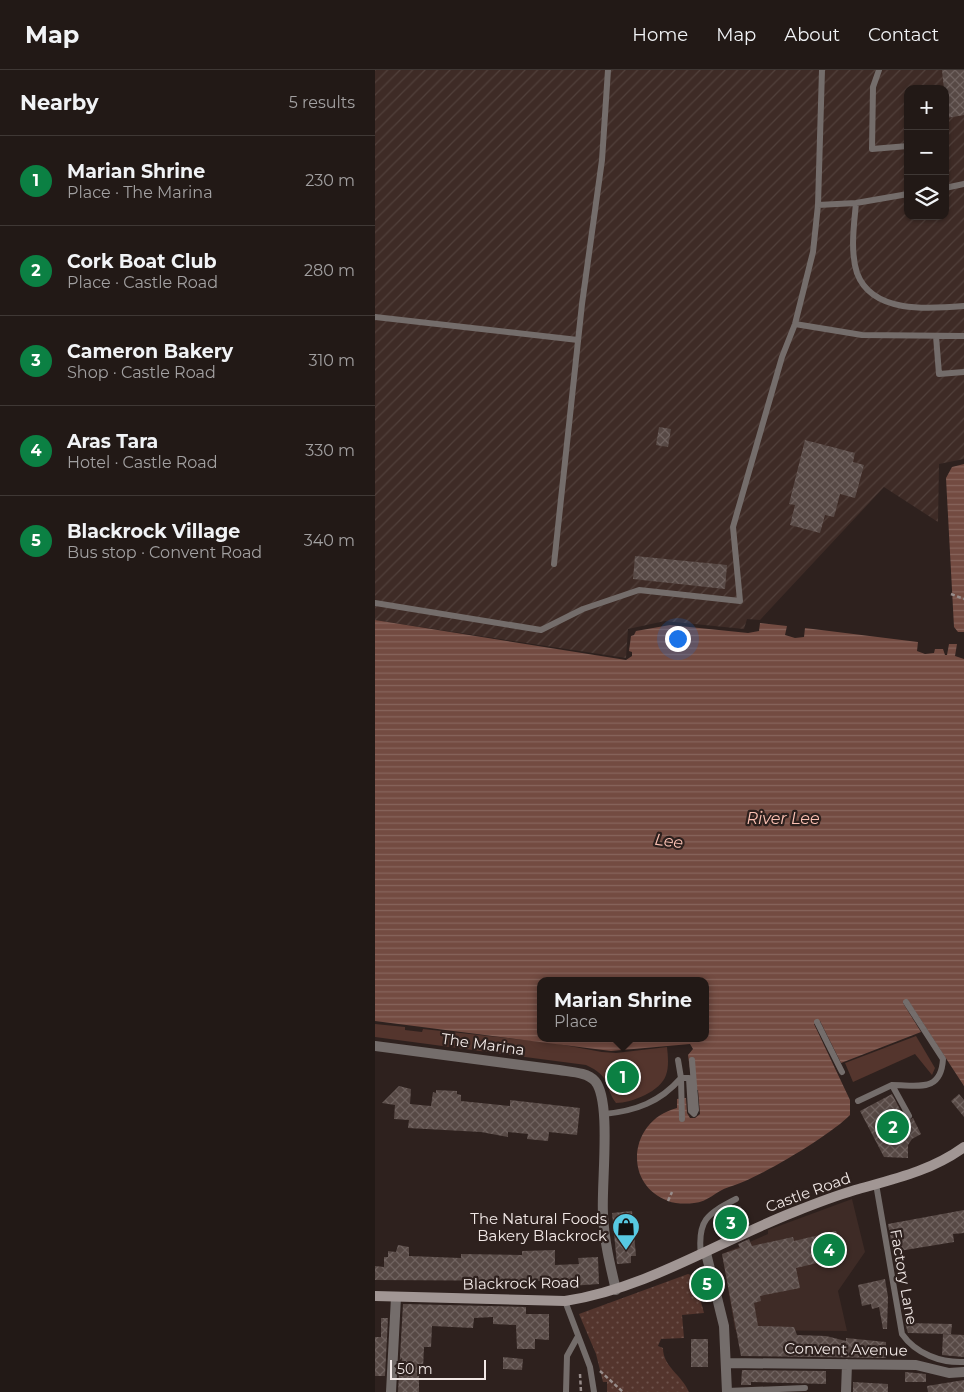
<!DOCTYPE html>
<meta charset="utf-8">
<style>
body{margin:0;font-family:Montserrat,sans-serif;background:#2e2623;color:#f1f3f6}
.controls{position:absolute;right:15px;top:15px;display:grid;overflow:hidden;border-radius:10px;box-shadow:0 1px 4px #0004}
.controls button{width:45px;height:45px;display:grid;place-items:center;padding:0;border:0;border-bottom:1px solid #3f3835;background:#221916;color:#f1f3f6;font:25px sans-serif}
.scale{position:absolute;left:15px;bottom:12px;width:96px;box-sizing:border-box;padding-left:5px;border:2px solid #f1e8e6;border-top:0;font-size:14px;line-height:18px;white-space:nowrap;color:#f1e8e6;-webkit-text-stroke:4px #2e211e;paint-order:stroke}
.you{position:absolute;left:302px;top:568px;width:18px;height:18px;margin:-12px;border:4px solid #fff;border-radius:50%;background:#1a73e8;box-shadow:0 0 0 8px #1a73e833}
.badge{display:grid;place-items:center;width:32px;height:32px;border-radius:50%;background:#0b8043;color:#fff;font-size:16px;font-weight:700}
.pin{position:absolute;translate:-50% -50%;border:2px solid #fff;box-shadow:0 1px 5px #0006}
.popup{position:absolute;left:162px;top:907px;width:172px;height:65px;box-sizing:border-box;display:grid;place-content:center;border-radius:10px;background:#221916;filter:drop-shadow(0 1px 4px #0005);font-size:16px;white-space:nowrap;color:#a2a0a1}
.popup b{font-size:19px;color:#f1f3f6}
.popup::after{content:'';position:absolute;left:50%;top:100%;margin-left:-10px;border:10px solid transparent;border-top-color:#221916}
.list{margin:0;padding:0;list-style:none}
h2{display:flex;justify-content:space-between;align-items:center;height:65px;margin:0;padding:0 20px;font-size:21px}
h2 small{font-size:16px;font-weight:400;color:#a2a0a1}
.list li{display:grid;grid-template-columns:32px 1fr auto;gap:15px;align-items:center;box-sizing:border-box;height:90px;padding:0 20px;border-top:1px solid #3f3835}
.list b{display:block;font-size:19px;white-space:nowrap}
.list p{margin:0;font-size:16px;white-space:nowrap;color:#a2a0a1}
.list em{font-size:16px;font-style:normal;color:#a2a0a1}
.icon{flex:none;width:28px;height:28px;fill:none;stroke:currentColor;stroke-width:2;stroke-linecap:round;stroke-linejoin:round}
.map{position:relative;flex:none;width:589px;height:1322px;overflow:hidden}
header{display:flex;align-items:center;gap:30px;box-sizing:border-box;height:70px;padding:0 25px;background:#221916;border-bottom:1px solid #3f3835}
header strong{font-size:24px}
nav{display:flex;gap:28px;margin-inline-start:auto;font-size:18px}
main{display:flex}
aside{flex:1;background:#221916}
.map>svg:first-child{display:block}
</style>
<header>
<strong>Map</strong>
<nav><a>Home</a><a>Map</a><a>About</a><a>Contact</a></nav>
</header>
<main>
<aside>
<h2>Nearby<small>5 results</small></h2>
<ul class="list">
<li><span class="badge">1</span><div><b>Marian Shrine</b><p>Place · The Marina</p></div><em>230 m</em></li>
<li><span class="badge">2</span><div><b>Cork Boat Club</b><p>Place · Castle Road</p></div><em>280 m</em></li>
<li><span class="badge">3</span><div><b>Cameron Bakery</b><p>Shop · Castle Road</p></div><em>310 m</em></li>
<li><span class="badge">4</span><div><b>Aras Tara</b><p>Hotel · Castle Road</p></div><em>330 m</em></li>
<li><span class="badge">5</span><div><b>Blackrock Village</b><p>Bus stop · Convent Road</p></div><em>340 m</em></li>
</ul>
</aside>
<div class="map">
<svg width="589" height="1322" viewBox="0 0 589 1322">
<defs>
<pattern id="industrial-furrows" width="10" height="10" patternUnits="userSpaceOnUse" patternTransform="scale(1.25)"><rect width="10" height="10" fill="#3e2b26"/><path d="M-1 1l2-2M0 10L10 0M9 11l2-2" fill="none" stroke="#51403b"/></pattern>
<pattern id="park-dots" width="8" height="8" patternUnits="userSpaceOnUse" patternTransform="scale(1.25)"><rect width="8" height="8" fill="#54352d"/><path d="M2 2h.1M6 6h.1" fill="none" stroke="#6d524b" stroke-width="1.8" stroke-linecap="round"/></pattern>
<pattern id="water-rules" width="6" height="5" patternUnits="userSpaceOnUse" patternTransform="scale(1.25)"><rect width="6" height="5" fill="#734b41"/><path d="M0 2.5h6" fill="none" stroke="#87655c"/></pattern>
<pattern id="building-cross-hatch" width="8" height="8" patternUnits="userSpaceOnUse" patternTransform="scale(1.25)"><rect width="8" height="8" fill="#574945"/><path d="M0 0l8 8M0 8l8-8" fill="none" stroke="#706360"/></pattern>
</defs>
<rect width="100%" height="100%" fill="#2e211e"/>
<!-- built -->
<path fill="#3e2b26" d="M477 1129 490 1182 463 1221 472 1261 360 1260 347 1184 393 1164V1160Z"/>
<!-- industrial -->
<path fill="url(#industrial-furrows)" fill-rule="evenodd" d="M0 0H589V389L564 394 563 452 509 417 385 550 372 549 369 559 290 551 253 559 251 588 0 550ZM533 19H570V146H533Z"/>
<!-- grass -->
<path fill="#54352d" d="M0 954 30 957V960L47 962 48 959 178 973 227 982 241 983 292 977C293 986 294 997 291 1005 286 1021 257 1033 241 1033 228 1015 237 1007 211 995L0 967Z
M541 966 560 998 557 1005 540 984 478 1012 470 993Z"/>
<!-- park -->
<path fill="url(#park-dots)" d="M313 1204 319 1206 329 1243 307 1245 309 1268 286 1269 283 1276 288 1278C288 1297 307 1305 314 1322H232V1312H228L221 1284 204 1244Z"/>
<!-- water -->
<path fill="url(#water-rules)" fill-rule="evenodd" d="M589 394V562H583L579 557 571 408 577 397Z
M0 550 251 590 257 586V582L254 581 256 566 259 565 261 561 295 555 373 563 384 561 385 553 412 556 410 565 420 568 429 567 430 558 543 572 542 581 550 584 559 583 560 579H568L570 585H572L574 574H582L580 586 589 589V1016L533 930 528 933 546 962 466 993 445 951 439 954 475 1030V1045C456 1065 379 1111 354 1117 341 1121 333 1132 319 1133 312 1134 300 1134 293 1131 247 1114 254 1050 302 1038V1029L311 1028 312 1043 315 1048H320L325 1044 323 1020H318L313 985 318 979 315 974 236 981 0 951ZM166 911H330V968H166Z"/>
<!-- building -->
<path fill="url(#building-cross-hatch)" d="M567 0H589V45L572 48Z
M284 357 296 359 293 377 281 375Z
M430 370 480 383 478 392 489 395 480 428 465 424 459 447 450 445 445 463 415 455 420 435 414 434Z
M260 486 352 495 350 519 258 509Z
M24 1016 36 1019 35 1034 56 1036 58 1022 61 1023V1020L82 1021V1024L86 1025V1031L135 1036V1030L205 1038 202 1065 174 1062 173 1071 152 1069 153 1064 133 1062V1067L106 1062 33 1058 34 1050 19 1049 20 1035 7 1033Z
M517 1024 531 1051 538 1048 546 1064 537 1069 533 1075V1088L509 1087 485 1041Z
M584 1024 589 1030V1047L576 1031Z
M365 1136 375 1154 357 1162 348 1145Z
M589 1140V1163L578 1164 579 1172 518 1182 513 1154Z
M257 1141 261 1186H256V1193L242 1194 237 1143Z
M461 1161 468 1187 421 1198 425 1218 385 1226 386 1231 379 1233 383 1256 419 1257 422 1265 451 1266 471 1271V1268L511 1272V1288L366 1286 347 1184 365 1178 363 1174 374 1169 377 1176 418 1167 419 1171Z
M23 1175 34 1177V1186L86 1188V1184L147 1185V1181L180 1180V1195L204 1194 203 1188 223 1187 224 1214 180 1217V1211L0 1210V1196L9 1197V1187H13V1181L21 1182Z
M510 1209 513 1227 512 1259H508L504 1237 497 1239 496 1234 487 1236 483 1215Z
M28 1234 151 1237V1244H174V1270L160 1269V1279H142L141 1255 118 1254V1247L99 1248 98 1258 57 1256 56 1277H49L48 1299H44V1322H23Z
M6 1248H13L10 1306H0V1267H6Z
M530 1253 577 1254 576 1264 533 1263Z
M568 1264 589 1265V1287L567 1285Z
M316 1269H333V1297H316Z
M128 1287 148 1289 147 1300 128 1299Z
M367 1300 451 1301V1314L376 1312V1315H366Z
M530 1302 551 1304V1312H530Z
M589 1310V1322H553L552 1316Z
M478 1312 513 1314V1322H478Z"/>
<g fill="none" stroke-linecap="round" stroke-linejoin="round">
<!-- path -->
<path stroke="#988d8b" stroke-width="2.5" stroke-dasharray="4 2.5" stroke-linecap="butt" d="M576 524 589 529
M293 1131 297 1122
M225 1301 248 1322
M205 1304 206 1322"/>
<!-- lane -->
<path stroke="#746d6b" stroke-width="6" d="M504 0 498 17 497 79 533 76
M570 118 589 114
M481 133C479 155 475 181 482 203 497 244 554 239 589 236
M443 135 481 133 533 124
M0 247 203 270
M420 254 487 265 589 266
M561 266 564 304 589 302
M179 494 207 234 227 90 233 0
M0 533 166 560 208 539 264 520 365 531 358 457 407 287 420 254 438 182 443 135 447 0
M442 952 467 1002
M517 1015C543 1015 566 1023 568 989L531 932
M483 1031 517 1015 534 1046
M229 1044C261 1041 285 1032 306 1008L303 990
M307 1049 306 1008H314L316 1041 319 1044 321 1040 317 990
M501 1114 527 1264C541 1284 566 1293 589 1292
M326 1185C322 1150 332 1144 361 1129
M190 1231 215 1297 219 1322
M352 1321 430 1318
M191 1322 192 1286 202 1268"/>
<!-- street -->
<path stroke="#746d6b" stroke-width="10" d="M0 976 184 1000C195 1002 212 1002 220 1011 237 1031 226 1115 228 1144 229 1170 235 1195 241 1220
M331 1183 349 1256 352 1322
M352 1293 541 1295 574 1303 589 1302
M16 1322 21 1227
M471 1322 472 1294"/>
<!-- secondary -->
<path stroke="#a19694" stroke-width="10" d="M0 1226 190 1231C273 1218 342 1172 419 1142 439 1134 460 1126 480 1120 519 1109 556 1101 589 1077"/>
</g>
<!-- icons -->
<defs>
<symbol id="shop-pin" viewBox="-11 -11 22 30"><path d="M0 17L-7.5 6A9.5 9.5 0 1 1 7.5 6Z" fill="#57c9e2" stroke="#2e211e"/><path d="M-5-2.5h2.3a2.7 3.5 0 0 1 5.4 0H5L5.5 6h-11ZM-1.5-2.5h3a1.5 2.3 0 0 0-3 0Z" fill="#111"/></symbol>
</defs>
<g fill-rule="evenodd">
<use href="#shop-pin" x="235" y="1141" width="32" height="43"/>
</g>
<g text-anchor="middle" dominant-baseline="central" stroke-width="4.5" stroke-linejoin="round" paint-order="stroke">
<!-- street labels -->
<g font-size="15" fill="#f1e8e6" stroke="#2e211e">
<text transform="translate(108 974) rotate(8)">The Marina</text>
<text transform="translate(433 1122) rotate(-20)">Castle Road</text>
<text transform="translate(529 1207) rotate(80)">Factory Lane</text>
<text transform="translate(146 1213) rotate(-1)">Blackrock Road</text>
<text transform="translate(471 1279) rotate(1)">Convent Avenue</text>
</g>
<!-- poi labels -->
<g font-size="15" fill="#f1e8e6" stroke="#2e211e" text-anchor="end">
<text x="232" y="1148">The Natural Foods<tspan x="232" dy="17">Bakery Blackrock</tspan></text>
</g>
<!-- water labels -->
<g font-size="16" font-style="italic" fill="#fcc2b4" stroke="#2e211e">
<text x="408" y="748">River Lee</text>
<text transform="translate(294 771) rotate(8)">Lee</text>
</g>
</g>
</svg>
<div class="controls">
<button>+</button>
<button>−</button>
<button><svg class="icon" aria-label="layers" viewBox="0 0 24 24"><path d="M12 4l9 5-9 5-9-5zM3 14l9 5 9-5"/></svg></button>
</div>
<div class="scale">50 m</div>
<div class="you"></div>
<div class="pin badge" style="left:248px;top:1007px">1</div>
<div class="popup"><b>Marian Shrine</b>Place</div>
<div class="pin badge" style="left:518px;top:1057px">2</div>
<div class="pin badge" style="left:356px;top:1153px">3</div>
<div class="pin badge" style="left:454px;top:1180px">4</div>
<div class="pin badge" style="left:332px;top:1214px">5</div>
</div>
</main>
